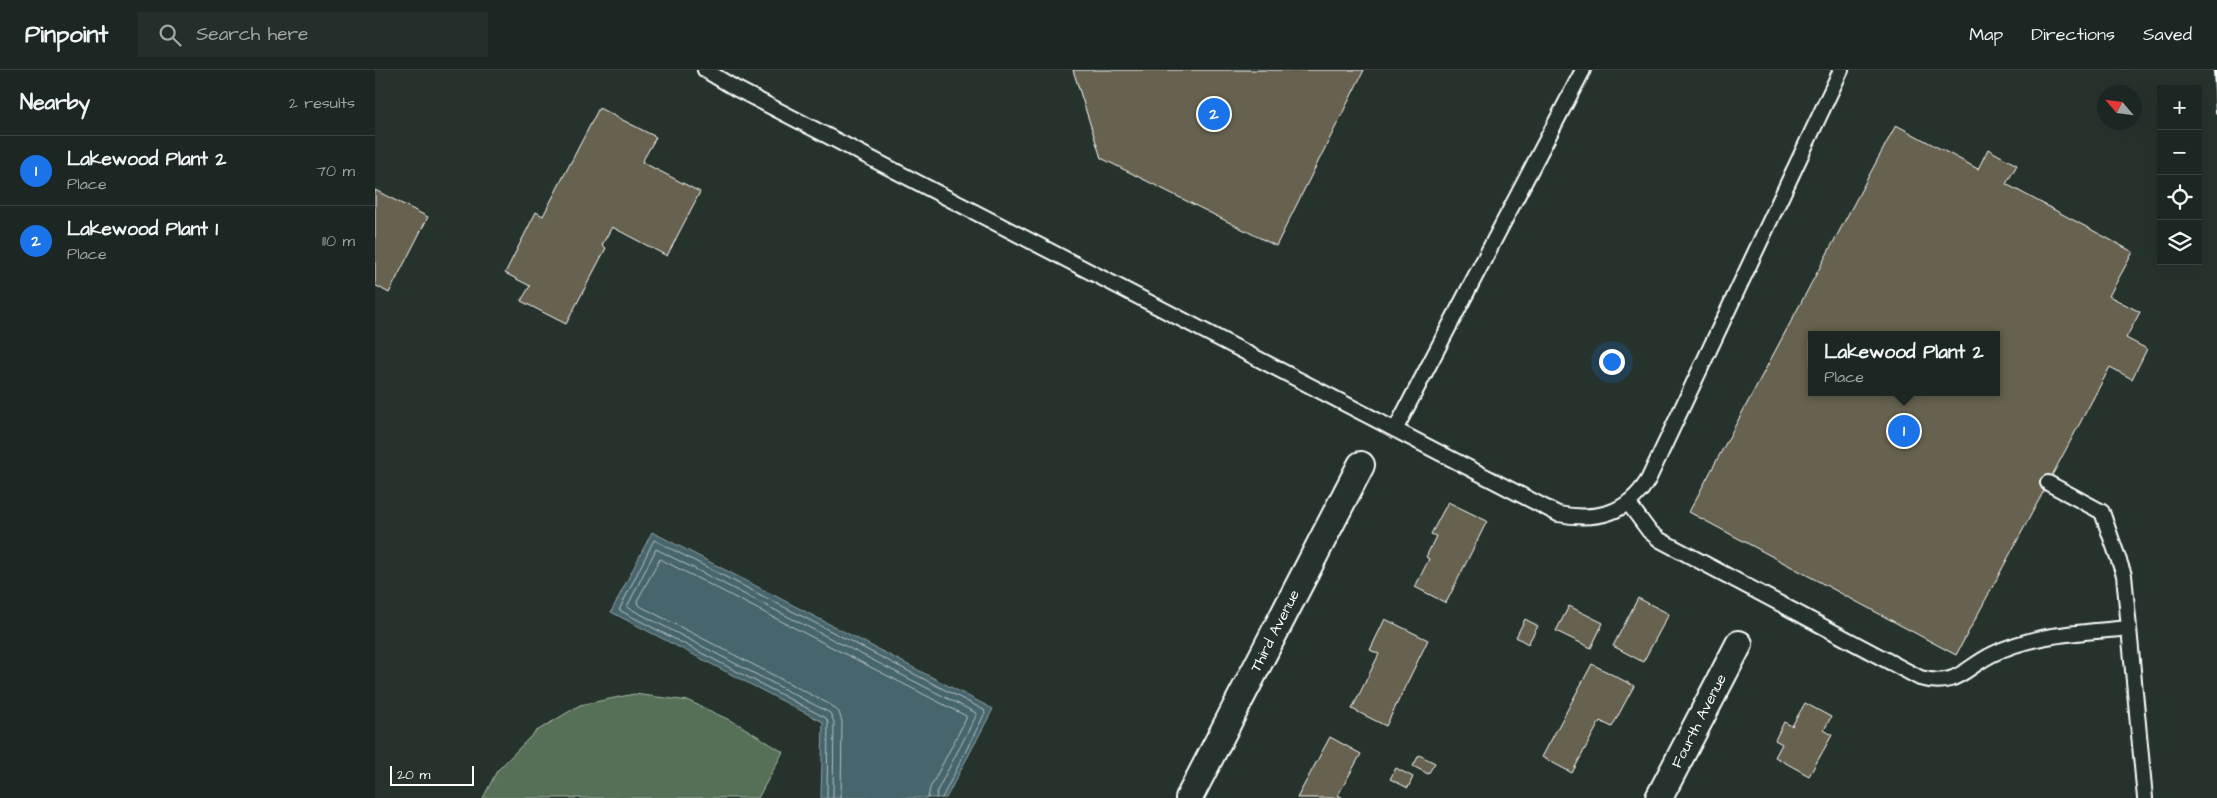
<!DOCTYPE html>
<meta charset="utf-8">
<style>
body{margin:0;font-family:"Architects Daughter",sans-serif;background:#252e2a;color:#f1f3f6}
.controls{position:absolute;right:15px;top:15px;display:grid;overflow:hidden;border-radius:0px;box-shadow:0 5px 20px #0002}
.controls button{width:45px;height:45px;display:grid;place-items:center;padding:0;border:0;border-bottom:1px solid #3a4340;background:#1c2622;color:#f1f3f6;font:25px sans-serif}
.compass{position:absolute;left:1722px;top:15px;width:45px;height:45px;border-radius:50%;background:#1c2622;box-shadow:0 5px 20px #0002;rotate:298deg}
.scale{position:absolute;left:15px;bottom:12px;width:84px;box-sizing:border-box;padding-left:5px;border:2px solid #fff;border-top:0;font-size:14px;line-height:18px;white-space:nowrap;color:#fff;-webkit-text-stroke:4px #26332d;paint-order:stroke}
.you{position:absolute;left:1236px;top:291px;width:18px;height:18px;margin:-12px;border:4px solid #fff;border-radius:50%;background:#1a73e8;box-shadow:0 0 0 8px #1a73e833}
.badge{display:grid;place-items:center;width:32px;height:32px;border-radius:50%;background:#1a73e8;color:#fff;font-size:16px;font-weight:700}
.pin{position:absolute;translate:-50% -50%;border:2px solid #fff;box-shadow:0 1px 5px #0006}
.popup{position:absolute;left:1433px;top:261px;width:192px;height:65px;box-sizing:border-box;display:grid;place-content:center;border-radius:0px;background:#1c2622;filter:drop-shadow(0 1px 4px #0005);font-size:16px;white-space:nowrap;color:#a0a5a5}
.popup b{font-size:19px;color:#f1f3f6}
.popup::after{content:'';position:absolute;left:50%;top:100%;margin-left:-10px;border:10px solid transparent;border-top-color:#1c2622}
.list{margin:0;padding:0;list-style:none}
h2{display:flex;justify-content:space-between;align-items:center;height:65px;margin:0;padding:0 20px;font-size:21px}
h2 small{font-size:16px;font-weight:400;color:#a0a5a5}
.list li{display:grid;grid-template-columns:32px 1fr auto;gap:15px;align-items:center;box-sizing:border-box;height:70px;padding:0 20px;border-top:1px solid #3a4340}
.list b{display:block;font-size:19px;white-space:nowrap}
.list p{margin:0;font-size:16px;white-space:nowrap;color:#a0a5a5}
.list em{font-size:16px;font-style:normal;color:#a0a5a5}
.icon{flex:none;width:28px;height:28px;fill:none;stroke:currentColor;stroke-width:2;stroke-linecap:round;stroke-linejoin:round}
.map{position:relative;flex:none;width:1842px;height:728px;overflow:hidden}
header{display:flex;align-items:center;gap:30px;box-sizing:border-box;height:70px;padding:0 25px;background:#1c2622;border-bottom:1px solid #3a4340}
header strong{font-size:24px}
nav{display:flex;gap:28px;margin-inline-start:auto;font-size:18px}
.search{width:350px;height:45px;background:#252e2a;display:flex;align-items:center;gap:12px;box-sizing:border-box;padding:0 18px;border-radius:0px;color:#a0a5a5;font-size:19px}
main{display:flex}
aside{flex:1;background:#1c2622}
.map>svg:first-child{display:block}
</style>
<header>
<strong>Pinpoint</strong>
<div class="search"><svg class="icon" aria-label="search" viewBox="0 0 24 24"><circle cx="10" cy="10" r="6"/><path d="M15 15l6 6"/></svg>Search here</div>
<nav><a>Map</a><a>Directions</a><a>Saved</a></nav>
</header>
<main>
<aside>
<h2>Nearby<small>2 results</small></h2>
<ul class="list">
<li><span class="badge">1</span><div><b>Lakewood Plant 2</b><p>Place</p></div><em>70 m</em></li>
<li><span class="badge">2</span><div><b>Lakewood Plant 1</b><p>Place</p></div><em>110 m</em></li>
</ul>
</aside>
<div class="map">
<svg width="1842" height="728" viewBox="0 0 1842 728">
<rect width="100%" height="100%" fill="#26332d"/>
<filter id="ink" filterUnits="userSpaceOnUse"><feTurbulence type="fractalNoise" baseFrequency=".02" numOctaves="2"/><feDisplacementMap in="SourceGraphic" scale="10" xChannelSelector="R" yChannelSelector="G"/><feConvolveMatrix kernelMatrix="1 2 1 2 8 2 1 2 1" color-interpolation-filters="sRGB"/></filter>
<g filter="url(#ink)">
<!-- green -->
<path fill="#557057" stroke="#aab8ab" d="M259 624 314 631 363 654 408 682 383 728H108L122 701 160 662 205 635Z"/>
<!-- water -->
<path fill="#46656c" stroke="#90a3a7" d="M277 462 618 639 571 728H446L448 652 236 542Z"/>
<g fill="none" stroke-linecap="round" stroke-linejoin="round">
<!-- shore -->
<path stroke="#b5c1c4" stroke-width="1" d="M452 728 453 653 451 648 244 540 279 470 609 640 610 643 567 728
M458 728 459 652 455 643 252 537 281 479 601 643V646L562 721 561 728
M466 728 467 652 464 642 456 635 263 535 262 531 285 489 591 646V649L555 718 553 728"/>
</g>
<!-- building -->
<path fill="#66624f" stroke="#fff" fill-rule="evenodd" d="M698 0H989L901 176 726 88Z
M224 38 281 67 267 92 325 122 292 186 237 157 227 175 231 178 191 254 146 231 155 216 130 203 161 142 168 146Z
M1521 55 1603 99 1613 79 1627 87 1642 95 1631 114 1758 182 1734 226 1765 242 1751 268 1772 279 1757 309 1735 297 1581 585 1314 442ZM1436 265H1622V322H1436Z
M0 120 53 147 14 223 0 215Z
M1073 432 1112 451 1071 533 1040 517 1054 489 1051 487 1061 466 1056 464Z
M1263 528 1294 544 1268 592 1238 576Z
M1194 536 1228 553 1216 578 1181 561Z
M1010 549 1053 570 1011 656 977 639 1004 584 995 580Z
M1150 549 1163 556 1153 574 1141 567Z
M1217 594 1259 616 1237 657 1225 651 1197 703 1167 687Z
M1430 633 1456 647 1449 660 1457 665 1434 706 1400 687 1407 674 1400 670 1409 652 1417 656Z
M955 667 986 684 963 725 968 728H922Z
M1044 685 1060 693 1053 704 1038 696Z
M1021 698 1038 707 1033 718 1015 709Z"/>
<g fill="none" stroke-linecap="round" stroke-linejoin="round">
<defs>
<path id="service" d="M330 0 360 18 1183 444C1222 451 1252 444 1273 410L1466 0
M1020 360 1208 0
M1673 413 1727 442 1749 505 1770 728
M1254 434 1274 461 1285 470 1545 608C1582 618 1589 598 1618 584 1660 563 1708 563 1754 558"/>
<path id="minor" d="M814 728 986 395
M1284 728 1364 574"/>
</defs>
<!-- service casing -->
<use href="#service" stroke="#fff" stroke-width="18"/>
<!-- minor casing -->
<use href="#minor" stroke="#fff" stroke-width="30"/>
<!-- service -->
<use href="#service" stroke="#26332d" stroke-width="14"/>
<!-- minor -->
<use href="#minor" stroke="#26332d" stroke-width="26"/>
<!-- rail -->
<path stroke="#fff" stroke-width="4" d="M1840 0 1842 42"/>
</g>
</g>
<g text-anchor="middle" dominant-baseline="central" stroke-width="4" stroke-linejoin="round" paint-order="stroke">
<!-- street labels -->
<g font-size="15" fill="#fff" stroke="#26332d">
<text transform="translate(900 561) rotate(-63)">Third Avenue</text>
<text transform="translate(1324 651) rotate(-63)">Fourth Avenue</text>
</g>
</g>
</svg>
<div class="controls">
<button>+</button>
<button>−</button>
<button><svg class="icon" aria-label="locate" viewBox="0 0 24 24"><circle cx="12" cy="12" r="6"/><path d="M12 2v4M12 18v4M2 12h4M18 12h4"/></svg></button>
<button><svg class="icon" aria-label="layers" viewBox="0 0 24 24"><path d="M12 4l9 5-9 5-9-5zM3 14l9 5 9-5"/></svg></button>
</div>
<svg class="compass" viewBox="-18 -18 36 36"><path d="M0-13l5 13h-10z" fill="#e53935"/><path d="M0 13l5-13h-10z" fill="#a0a5a5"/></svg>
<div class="scale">20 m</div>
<div class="you"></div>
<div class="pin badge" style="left:1529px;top:361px">1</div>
<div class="popup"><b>Lakewood Plant 2</b>Place</div>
<div class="pin badge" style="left:839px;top:44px">2</div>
</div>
</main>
